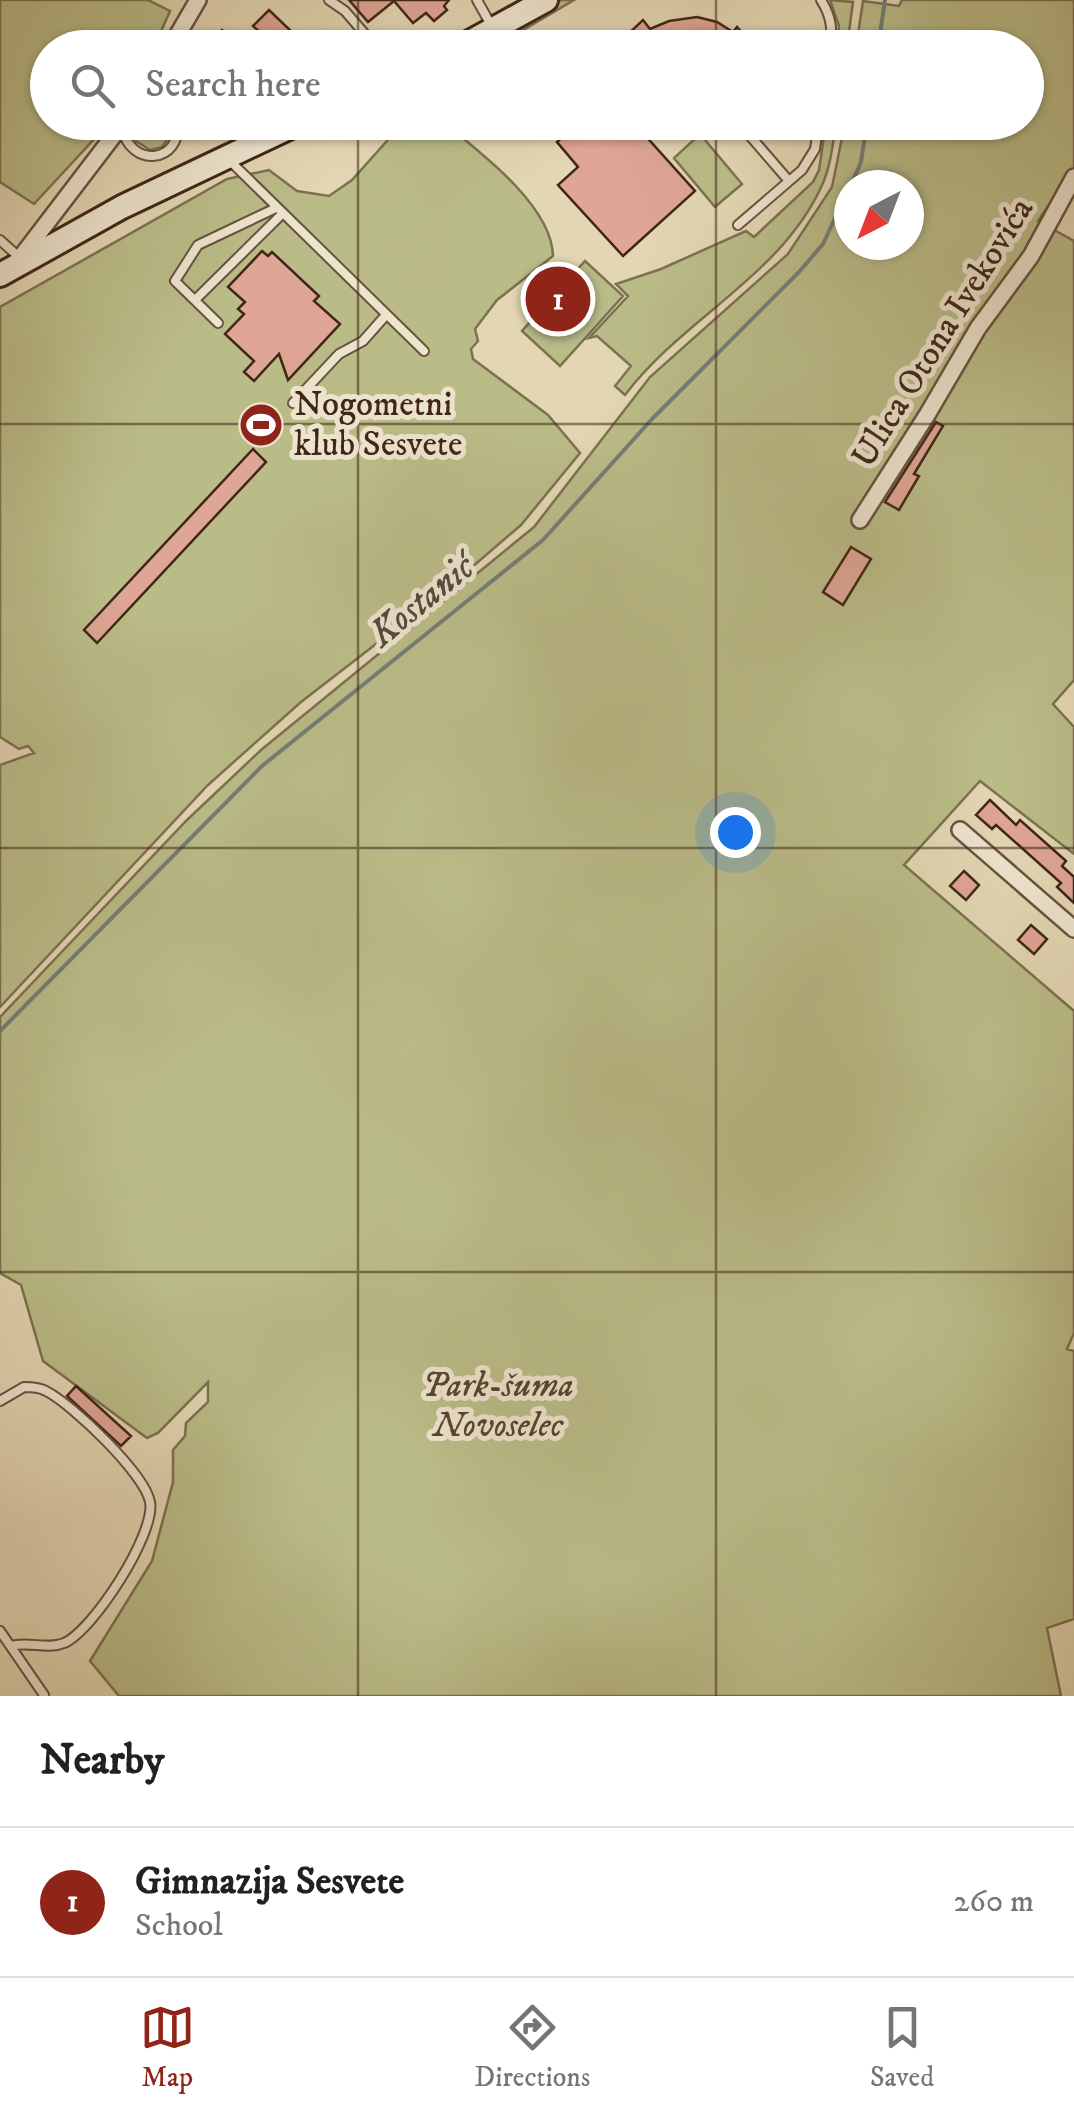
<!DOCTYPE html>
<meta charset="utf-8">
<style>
body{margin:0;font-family:"IM FELL DW Pica",serif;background:#f6f6f6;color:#202124}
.compass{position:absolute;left:834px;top:170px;width:90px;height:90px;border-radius:50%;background:#fff;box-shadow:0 2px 8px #0004;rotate:222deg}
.you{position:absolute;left:735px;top:832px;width:35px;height:35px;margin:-25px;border:8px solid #fff;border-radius:50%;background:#1a73e8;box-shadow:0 0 0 15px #1a73e833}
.badge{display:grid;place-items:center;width:65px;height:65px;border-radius:50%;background:#8f2418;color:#fff;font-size:32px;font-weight:700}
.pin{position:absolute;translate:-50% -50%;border:5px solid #fff;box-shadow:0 2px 10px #0006}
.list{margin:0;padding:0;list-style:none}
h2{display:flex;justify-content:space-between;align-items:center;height:130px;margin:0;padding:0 40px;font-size:42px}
h2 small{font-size:32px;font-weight:400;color:#757577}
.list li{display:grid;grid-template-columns:65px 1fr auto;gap:30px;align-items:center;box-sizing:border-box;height:150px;padding:0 40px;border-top:2px solid #e0e0e0}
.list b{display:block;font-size:38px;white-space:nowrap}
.list p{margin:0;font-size:32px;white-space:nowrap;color:#757577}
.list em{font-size:32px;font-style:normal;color:#757577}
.icon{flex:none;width:55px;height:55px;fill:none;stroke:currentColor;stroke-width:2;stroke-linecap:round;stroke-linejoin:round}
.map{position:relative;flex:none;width:1074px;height:1696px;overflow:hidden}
.search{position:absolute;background:#fff;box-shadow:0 2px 8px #0004;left:30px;right:30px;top:30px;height:110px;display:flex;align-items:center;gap:25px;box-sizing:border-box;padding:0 35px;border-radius:55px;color:#757577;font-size:38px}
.sheet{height:280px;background:#fff}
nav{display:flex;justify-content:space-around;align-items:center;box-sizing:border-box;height:140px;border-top:2px solid #e0e0e0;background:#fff;font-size:28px;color:#757577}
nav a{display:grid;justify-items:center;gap:5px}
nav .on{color:#8f2418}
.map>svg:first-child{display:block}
</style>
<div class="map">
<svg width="1074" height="1696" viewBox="0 0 1074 1696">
<rect width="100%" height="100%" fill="#e3d6b3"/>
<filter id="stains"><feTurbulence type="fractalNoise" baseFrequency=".002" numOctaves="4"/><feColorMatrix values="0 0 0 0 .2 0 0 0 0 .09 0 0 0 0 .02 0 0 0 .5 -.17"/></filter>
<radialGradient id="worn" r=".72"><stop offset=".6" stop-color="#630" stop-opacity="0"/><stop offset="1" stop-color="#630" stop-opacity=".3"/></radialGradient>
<!-- green -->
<path fill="#babc88" stroke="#7c7150" stroke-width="2.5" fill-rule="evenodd" d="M0 0H148L170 11 154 47 48 48V122L109 123 34 204 0 182Z
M562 0H574L503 42 492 47 479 48Z
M830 0 853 2 847 47H837L839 26Z
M902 0H1074V168L1038 221 1074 241V680L1053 704 1074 727V854L980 781 904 865 1074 1011V1333L1067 1349 1074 1351V1619L1047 1628 1061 1696H119L90 1661 152 1561 173 1482V1450L185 1436 186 1423 208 1402V1382L158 1433 147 1438 43 1361 21 1285 0 1273V1017L187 820 261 750 534 527 650 377 788 254 832 187 845 123 1026 122V48L856 47 863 1 899 6ZM849 185H909V245H849Z
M167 123 169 137 162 147 150 150 136 141 133 130 136 123Z
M403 123H444C481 153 552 206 553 256L497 300 475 329 478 341 471 349 473 359 548 415 580 453 521 525 442 593 301 702 208 785 0 1007V765L34 753 28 746 19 749 0 737V307L227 179 269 170 297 191 329 196 352 180Z
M826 123H836C833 143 831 164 823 183 783 275 684 317 625 395L615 386 631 366 597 336 589 338 628 296 616 284 661 269 746 231 754 237 813 182 819 170Z
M700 134 742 184 715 207 674 158Z
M585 261 623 296 560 366 522 331Z"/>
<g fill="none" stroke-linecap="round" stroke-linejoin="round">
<!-- stream -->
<path stroke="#757d77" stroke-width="4" d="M878 48 885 0
M851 185 861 162 867 122
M0 1031 262 766 543 540 652 419 799 272 823 244 849 188"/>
</g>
<!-- building -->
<path fill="#dfa595" stroke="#3f2617" stroke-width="2.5" d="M349 0H449L444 6 447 10 434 21 426 13 413 23 394 1 368 22Z
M269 10 292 32 278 48 253 26Z
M697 17 717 22 733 32 737 27 755 48H640L628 34 643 20 650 29 669 21Z
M222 30 237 40 232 48H210Z
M579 122H633L695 191 623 256 558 185 578 167 557 142Z
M262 251 268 256 272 252 319 296 314 301 340 324 288 380 279 354 254 381 244 372 254 361 225 334 244 314 238 309 245 302 228 287Z
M936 422 943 426 914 474 919 476 899 510 885 502Z
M253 449 266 462 97 643 84 630Z
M851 547 871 559 843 605 823 592Z
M990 800 1016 825 1020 820 1066 861 1062 866 1074 877V903L1057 887 1061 883 1023 849 996 825 992 829 976 815Z
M964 871 979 885 966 900 950 886Z
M1031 925 1047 939 1034 954 1018 940Z
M76 1386 131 1436 121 1446 67 1396Z"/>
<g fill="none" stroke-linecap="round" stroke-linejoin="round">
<defs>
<path id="service" d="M329 0 345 11 377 48
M477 0 491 25
M821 0C831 16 833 29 830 48
M738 122 789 181
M122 126C129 170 183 163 177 122
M230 161 424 351
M738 225 802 170 815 149 819 122
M0 240 20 258
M195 300 282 214
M218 323 175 281 198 245 276 208
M293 403 339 354 363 341 386 315
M0 1401 24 1387C31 1387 39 1387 46 1391 72 1404 145 1474 150 1502 156 1533 93 1631 64 1643 47 1650 29 1641 11 1646
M0 1631 44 1695"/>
<path id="minor" d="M170 48 198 0
M17 262 124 122
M860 520 927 415 978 328 1031 256 1074 177
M960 830 1074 929"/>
<path id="secondary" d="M459 48 546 0
M0 275 122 207 301 122"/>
</defs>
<!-- service casing -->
<use href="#service" stroke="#68523e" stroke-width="12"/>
<!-- minor casing -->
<use href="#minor" stroke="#68523e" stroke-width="20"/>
<!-- secondary casing -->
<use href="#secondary" stroke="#3f2617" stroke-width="28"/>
<!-- service -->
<use href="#service" stroke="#ede4ce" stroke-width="8"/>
<!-- minor -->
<use href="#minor" stroke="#ede4ce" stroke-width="15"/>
<!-- secondary -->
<use href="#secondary" stroke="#ede4ce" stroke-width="22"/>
</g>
<!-- grid -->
<path fill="none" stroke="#3f2617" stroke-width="2.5" stroke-opacity="0.55" d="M358 0V48M716 0V48M358 122V1696M716 122V1696M0 424H1074M0 848H1074M0 1272H1074"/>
<!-- icons -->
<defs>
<symbol id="stadium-disc" viewBox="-11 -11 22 22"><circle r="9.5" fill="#8f2418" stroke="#ede4ce"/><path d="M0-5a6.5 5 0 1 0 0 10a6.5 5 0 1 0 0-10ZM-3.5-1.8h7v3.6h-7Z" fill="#fff"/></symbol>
</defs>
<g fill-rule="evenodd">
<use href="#stadium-disc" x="236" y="400" width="50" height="50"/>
</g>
<g text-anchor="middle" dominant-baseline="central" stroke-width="10" stroke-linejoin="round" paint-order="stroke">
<!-- street labels -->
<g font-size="35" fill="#3f2617" stroke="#ede4ce">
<text transform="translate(943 333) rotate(-58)">Ulica Otona Ivekovića</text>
</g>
<!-- poi labels -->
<g font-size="35" fill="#3f2617" stroke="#ede4ce" text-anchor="start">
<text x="294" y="405">Nogometni<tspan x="294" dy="40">klub Sesvete</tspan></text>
</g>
<!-- park labels -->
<g font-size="35" font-style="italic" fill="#58442e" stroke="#ede4ce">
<text x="498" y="1386">Park-šuma<tspan x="498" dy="40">Novoselec</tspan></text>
</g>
<!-- water labels -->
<g font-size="38" font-style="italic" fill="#564a3f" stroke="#ede4ce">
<text transform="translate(422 601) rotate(-39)">Kostanić</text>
</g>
</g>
<rect width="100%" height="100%" filter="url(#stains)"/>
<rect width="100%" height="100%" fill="url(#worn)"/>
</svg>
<svg class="compass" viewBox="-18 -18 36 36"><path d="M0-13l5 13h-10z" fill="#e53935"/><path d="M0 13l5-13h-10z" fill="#757577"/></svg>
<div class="you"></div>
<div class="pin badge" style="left:558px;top:299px">1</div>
<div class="search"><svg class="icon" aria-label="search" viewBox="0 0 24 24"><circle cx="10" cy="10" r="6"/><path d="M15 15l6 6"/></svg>Search here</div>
</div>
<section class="sheet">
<h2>Nearby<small></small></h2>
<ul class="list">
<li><span class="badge">1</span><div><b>Gimnazija Sesvete</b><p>School</p></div><em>260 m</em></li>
</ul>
</section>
<nav>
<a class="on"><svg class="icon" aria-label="map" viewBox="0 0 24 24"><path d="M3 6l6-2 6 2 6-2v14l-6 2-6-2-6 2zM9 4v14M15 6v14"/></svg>Map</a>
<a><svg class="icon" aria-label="directions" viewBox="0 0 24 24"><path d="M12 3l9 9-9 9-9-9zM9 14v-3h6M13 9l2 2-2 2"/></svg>Directions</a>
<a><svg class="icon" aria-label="saved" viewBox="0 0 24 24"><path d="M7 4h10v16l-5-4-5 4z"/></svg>Saved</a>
</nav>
